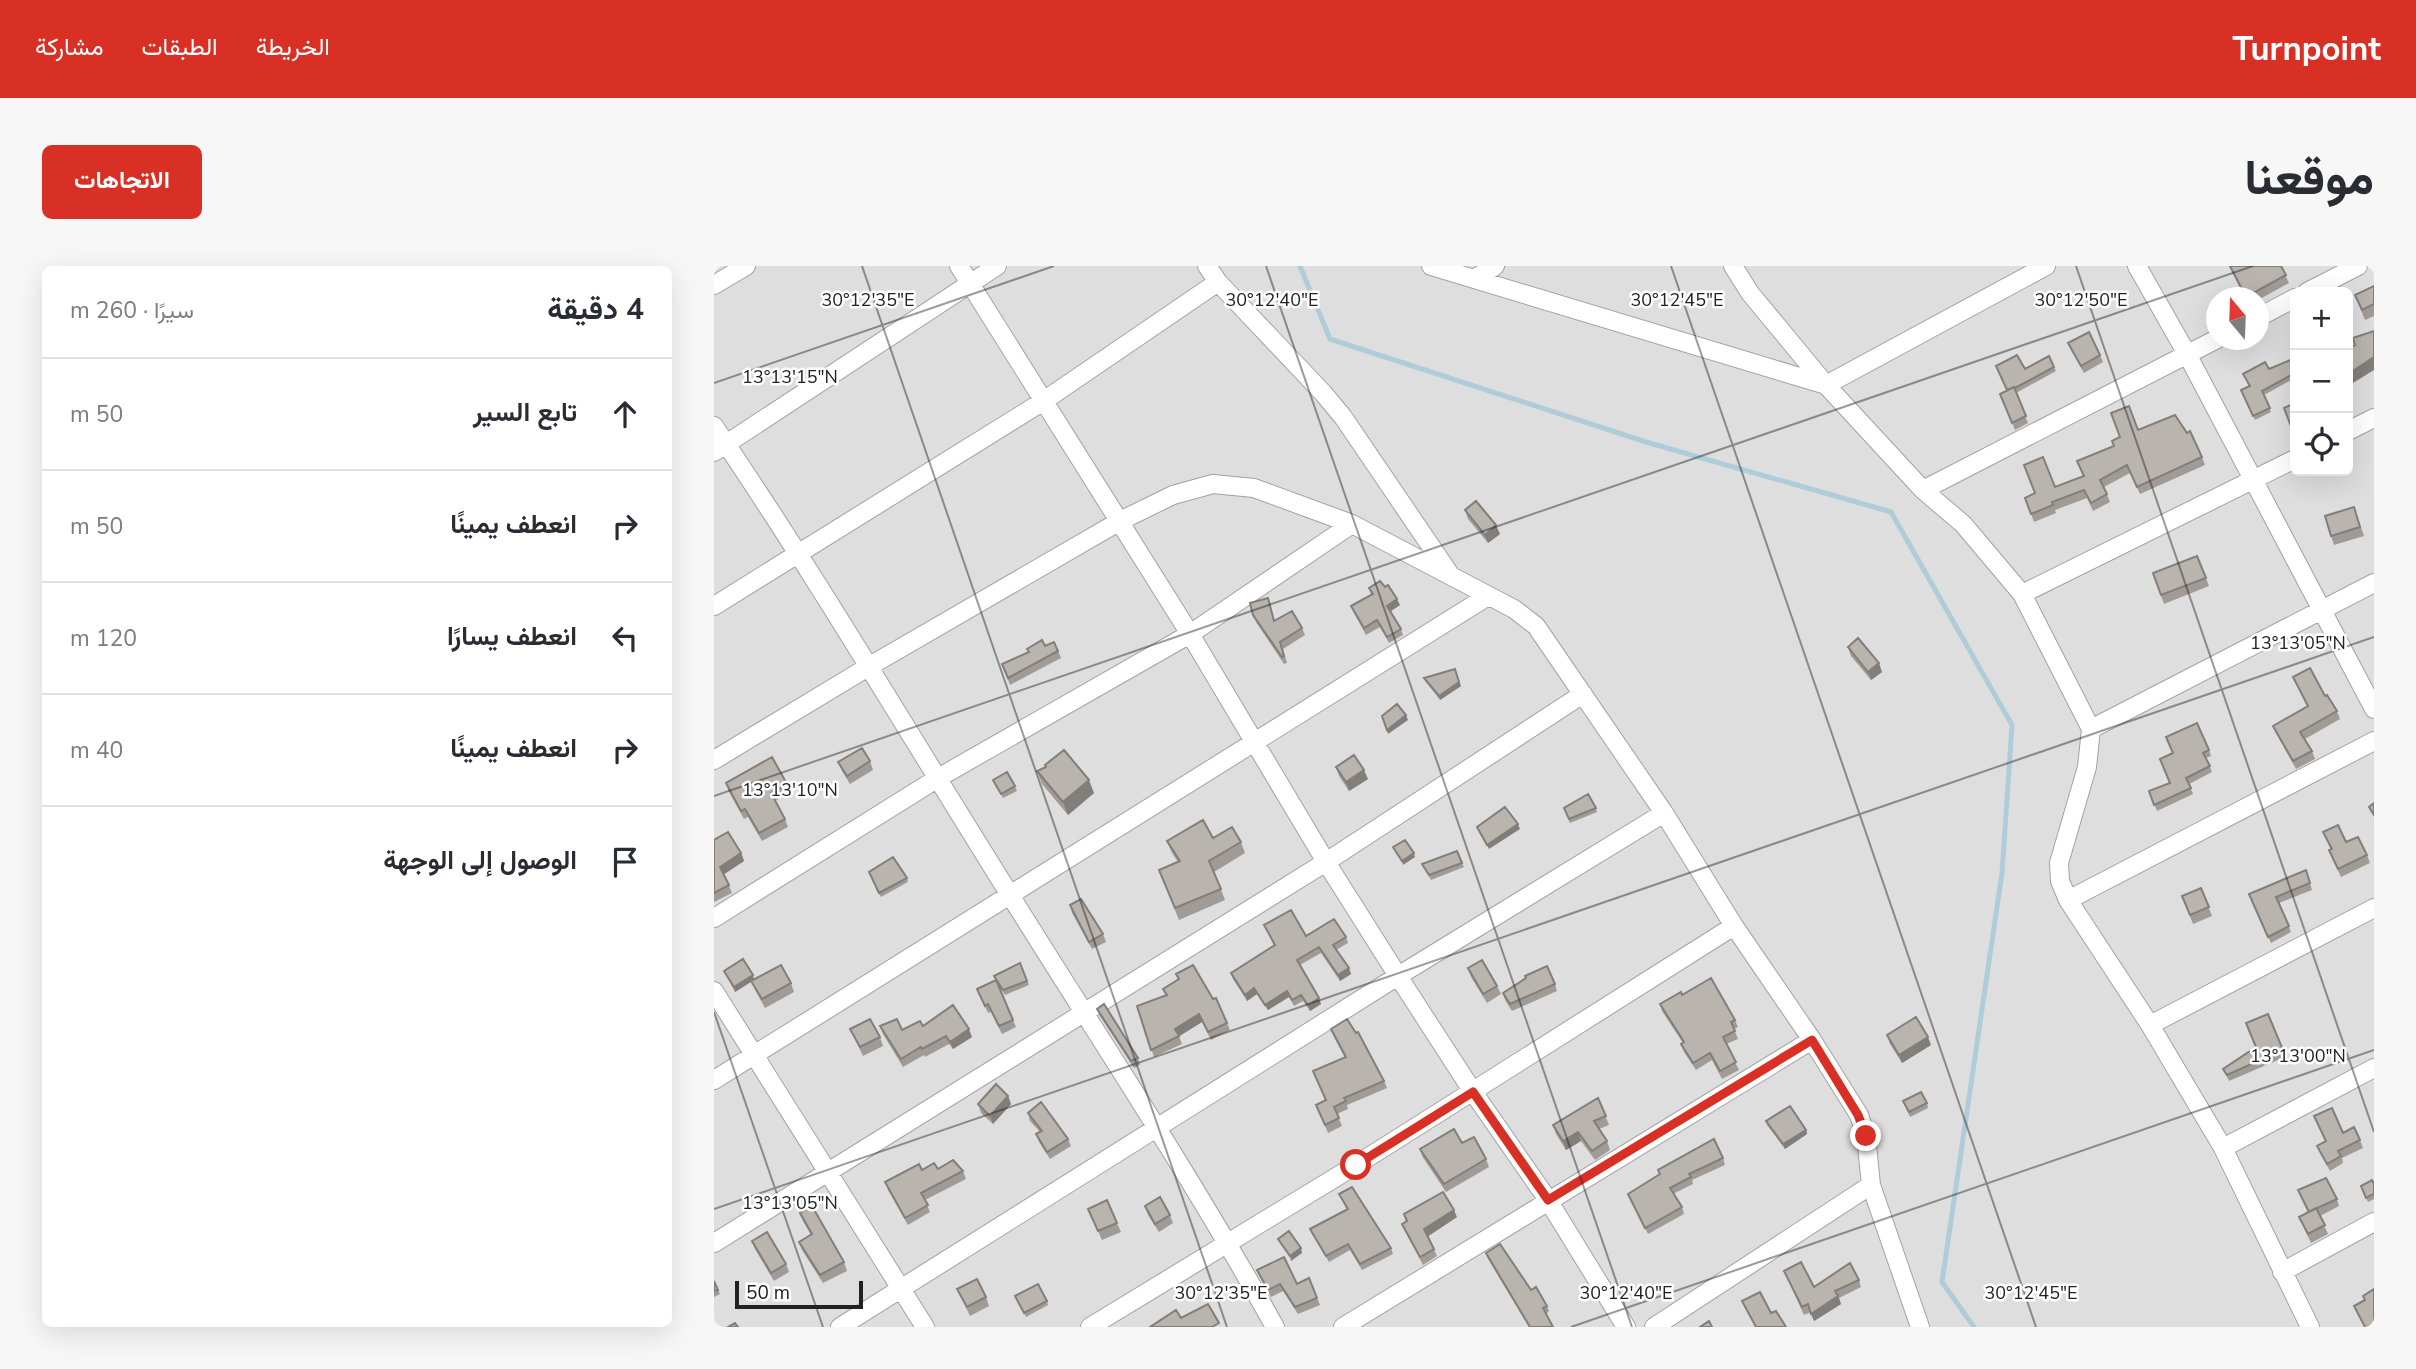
<!DOCTYPE html>
<html lang="ar">
<meta charset="utf-8">
<style>
body{margin:0;font-family:"Nunito Sans",Vazirmatn,sans-serif;background:#f7f7f7;color:#2b2b33;direction:rtl}
.controls{position:absolute;right:21px;top:21px;display:grid;overflow:hidden;border-radius:10px;box-shadow:0 7px 28px #0002}
.controls button{width:63px;height:63px;display:grid;place-items:center;padding:0;border:0;border-bottom:2px solid #e1e1e2;background:#fff;color:#2b2b33;font:35px sans-serif}
.compass{position:absolute;left:1492px;top:21px;width:63px;height:63px;border-radius:50%;background:#fff;box-shadow:0 7px 28px #0002;rotate:341deg}
.scale{position:absolute;left:21px;bottom:18px;width:128px;box-sizing:border-box;padding-left:7px;border:4px solid #212121;border-top:0;font-size:19px;line-height:24px;white-space:nowrap;color:#212121;-webkit-text-stroke:5px #fff;paint-order:stroke}
.stop{position:absolute;width:21px;height:21px;margin:-16px;border:5px solid #d93025;border-radius:50%;background:#fff}
.stop.end{background:#d93025;border-color:#fff;box-shadow:0 2px 7px #0008}
.list{margin:0;padding:0;list-style:none}
h2{display:flex;justify-content:space-between;align-items:center;height:91px;margin:0;padding:0 28px;font-size:30px}
h2 small{font-size:23px;font-weight:400;color:#7c7c81}
.list li{display:grid;grid-template-columns:46px 1fr auto;gap:21px;align-items:center;box-sizing:border-box;height:112px;padding:0 28px;border-top:2px solid #e1e1e2}
.list b{display:block;font-size:26px;white-space:nowrap}
.list em{font-size:23px;font-style:normal;color:#7c7c81}
.icon{flex:none;width:38px;height:38px;fill:none;stroke:currentColor;stroke-width:2;stroke-linecap:round;stroke-linejoin:round}
.map{position:relative;flex:none;width:1660px;height:1061px;overflow:hidden;direction:ltr;border-radius:10px}
header{display:flex;align-items:center;gap:42px;box-sizing:border-box;height:98px;padding:0 35px;background:#d93025;color:#fff}
header strong{font-size:33px}
nav{display:flex;gap:38px;margin-inline-start:auto;font-size:24px}
.intro{display:flex;align-items:center;justify-content:space-between;box-sizing:border-box;height:168px;padding:0 42px}
h1{margin:0;font-size:49px}
.button{padding:18px 32px;border-radius:10px;background:#d93025;color:#fff;font-size:24px;font-weight:700}
main{display:flex;gap:42px;padding:0 42px}
aside{flex:1;background:#fff;border-radius:10px;box-shadow:0 7px 28px #0002}
.map>svg:first-child{display:block}
</style>
<header>
<strong>Turnpoint</strong>
<nav><a>الخريطة</a><a>الطبقات</a><a>مشاركة</a></nav>
</header>
<div class="intro"><h1>موقعنا</h1><a class="button">الاتجاهات</a></div>
<main>
<div class="map">
<svg width="1660" height="1061" viewBox="0 0 1660 1061">
<rect width="100%" height="100%" fill="#f0efe9"/>
<!-- residential -->
<path fill="#dfdede" fill-rule="evenodd" d="M0 0H1660V1061H0ZM1581 26H1634V205H1581ZM1503 32H1545V74H1503Z"/>
<g fill="none" stroke-linecap="round" stroke-linejoin="round">
<!-- stream -->
<path stroke="#afccd9" stroke-width="5" d="M586 0 616 73 932 176 1177 246 1298 459 1288 607 1228 1016 1260 1061"/>
<defs>
<path id="street" d="M245 0 476 368 612 596 684 710 759 826 834 934 912 1061
M493 0 504 16 609 127 629 151 735 307
M717 0 1112 119 1332 0
M1019 0 1036 27 1112 119 1209 224 1249 258 1308 328 1377 463 1373 501 1345 597 1346 615 1354 634 1436 759 1509 882 1596 1061
M1423 0 1473 88 1660 443
M760 13 781 0
M0 19 32 0
M1593 26 1644 0
M1545 51 1581 32
M0 160C104 313 198 473 296 629 385 772 479 913 561 1061
M1634 165 1660 152
M0 186 283 0
M1209 224 1503 73
M1308 328 1581 193
M0 340 328 136 504 16
M1377 463 1660 317
M0 494 154 401 406 255 459 229 499 218 540 222 638 258 800 343 822 360 950 547 1020 660 1098 774 1145 849 1152 870 1157 919 1206 1061
M1354 634 1660 475
M0 652 224 512 476 368 638 258
M0 725 211 1061
M1436 759 1660 642
M0 814 774 330
M1509 882 1660 802
M0 977 612 596 869 428
M1568 1006 1660 956
M126 1061 684 710 950 547
M376 1061 642 899 1020 660
M629 1061 1098 774
M940 1061 1157 919"/>
</defs>
<!-- street casing -->
<use href="#street" stroke="#a2a2a2" stroke-width="20"/>
<!-- street -->
<use href="#street" stroke="#fff" stroke-width="18"/>
</g>
<!-- wall -->
<path fill="#a09b96" d="M1515 0H1567L1575 17 1544 34V32H1531Z
M1660 20V50L1651 54 1641 29Z
M1354 77 1386 89 1389 96 1370 107 1357 84Z
M1581 92V112L1550 129 1557 146 1541 154 1527 124 1535 120 1529 108 1555 103Z
M1340 101 1342 105 1302 127 1314 157 1301 164 1286 128 1293 125 1311 103Z
M1581 137V172L1573 150Z
M1424 164 1488 191 1491 199 1426 228 1416 207 1390 221 1396 236 1379 245 1373 232 1341 244 1342 247 1320 256 1311 232 1369 210 1363 195 1400 180Z
M1640 241 1650 270 1620 279 1617 270Z
M751 244 786 268 774 277 754 253Z
M1483 290 1495 320 1450 338 1439 307Z
M655 322 686 339 676 346 687 363 689 369 675 377 666 361 652 369 640 347 637 340 657 329Z
M536 337 556 339 561 355 588 362 591 369 569 383 573 397 570 398 542 356Z
M1134 381 1168 406 1157 414 1137 390Z
M313 383 344 385 347 392 296 419 288 398 314 387Z
M1579 411 1611 430 1623 445 1626 453 1591 473 1598 485 1601 493 1582 503 1562 467 1559 460 1593 440Z
M710 412 747 420 726 434 712 416Z
M1495 484 1497 490 1492 492 1498 506 1475 518 1479 528 1443 545 1435 525 1456 517 1446 493Z
M156 495 159 504 136 518 128 505 124 496Z
M622 501 654 513 635 525 625 510Z
M323 505 380 527 354 549 328 518Z
M279 514 301 520 303 525 289 532Z
M12 517 73 518 76 526 61 535 71 553 74 561 48 575 34 551 30 553 15 526Z
M850 542H882L883 546 856 557Z
M1609 566 1653 589 1656 597 1627 611 1618 592 1615 584H1617Z
M499 572 527 576 531 587 500 606 511 634 465 654 445 604 464 596 458 587 453 575Z
M0 574 27 587 30 595 10 608 18 627 0 636Z
M748 597 750 601 717 614 708 598Z
M1592 604 1598 624 1565 637 1577 666 1557 677 1537 634Z
M157 611 193 612 194 616 167 631Z
M1487 622 1498 650 1479 658 1468 630Z
M356 639 389 668 392 676 378 683 358 647Z
M550 659 592 670 632 671 634 677 622 684 637 708 626 715 607 687 586 699 607 738 596 745 589 735 580 740 575 731 554 744 543 728 533 735 519 713 517 707 560 679Z
M306 697 315 719 291 729 283 717 302 761 288 768 277 746 274 747 263 723 282 714 280 710Z
M754 702 783 720 787 728 773 737 757 711Z
M10 705 40 713 77 717 80 726 51 742 41 724 38 715 21 726Z
M462 708 513 757 516 764 497 774 488 756 465 770 468 778 440 791 423 740 452 730 449 723 464 714Z
M841 718 843 725 798 745 791 734 789 727Z
M968 729 1021 754 1024 761 1020 763 1024 773 1012 778 1025 804 1008 813 998 794 982 804 970 786 967 778 969 777 948 745 946 738Z
M383 743 424 792 426 799 420 802 386 750Z
M1554 748 1571 791 1515 815 1509 803 1541 781Z
M166 760 188 764 209 760 258 771 239 783 235 778 211 791 210 789 189 801 169 768Z
M136 763 166 771 169 780 149 790Z
M617 763 670 815 673 822 633 839 634 843 623 848 628 860 614 867 602 839 611 835 631 792 620 771Z
M1173 769 1217 779 1188 797 1176 778Z
M294 830 297 838 279 858 267 847 264 838Z
M884 832 895 859 885 863 893 875 896 884 881 894 867 875 852 884 842 868 839 859Z
M1189 835 1213 837 1214 842 1196 851Z
M314 847 354 873 357 880 336 893 325 876 322 868 326 866 316 855Z
M1600 850 1646 874 1649 882 1628 892 1629 897 1616 905 1606 887 1603 880 1611 875Z
M1052 855 1092 864 1093 868 1071 883 1053 859Z
M706 883 772 893 775 901 732 926 708 890Z
M1009 892 1011 899 978 914 979 918 959 928 968 941 970 948 934 968 914 928Z
M224 903 249 905 252 913 211 934 216 946 194 959 174 924 171 916 208 904Z
M1660 918V933L1654 936 1648 924Z
M1584 924 1623 933 1625 940 1606 950 1614 968 1597 977 1585 951 1594 947Z
M625 928 677 982 679 988 648 1004 636 984 615 996 598 968 596 963 633 944Z
M431 940 456 949 459 957 445 966 434 949Z
M374 943 403 957 407 966 388 974Z
M86 947 130 996 133 1005 109 1017 88 984 85 976 97 969 89 955Z
M690 948 743 951 714 970 723 990 709 999 691 965 688 958 692 956Z
M38 975 72 998 75 1006 60 1015 41 983Z
M772 987 817 1024 833 1040 835 1045 832 1048 839 1061H815L774 993Z
M543 1004 583 1018 603 1032 606 1039 584 1048 569 1025 557 1031 546 1011Z
M1070 1005 1100 1021 1145 1014 1147 1021 1125 1032 1127 1038 1100 1055 1097 1046 1090 1049Z
M0 1015 6 1028 0 1031Z
M243 1023 272 1031 275 1040 256 1050Z
M301 1030 333 1035 334 1039 312 1051Z"/>
<!-- shaded-wall -->
<path fill="#827e7a" d="M1660 91V104L1634 120V108Z
M782 259 786 268 774 277 771 269Z
M683 333 686 339 675 346 673 340Z
M1165 397 1168 406 1157 414 1154 406Z
M741 403 747 420 726 434 725 430Z
M692 449 694 454 674 468 673 464Z
M650 504 654 513 635 525 632 516Z
M375 514 380 527 354 549 349 536Z
M804 558 806 563 775 583 773 579Z
M27 587 30 595 9 609 6 601Z
M700 587 701 591 689 599 688 595Z
M635 702 637 708 626 715 624 709Z
M39 709 40 714 21 726 20 721Z
M540 722 543 728 533 735 531 729Z
M573 725 575 731 554 744 551 739Z
M605 732 607 738 596 745 594 739Z
M485 748 488 756 464 771 461 763Z
M255 763 258 771 239 783 236 776Z
M1214 771 1217 779 1188 797 1185 789Z
M294 830 297 838 279 858 276 850Z
M1092 864 1093 868 1071 883 1069 878Z
M864 866 867 875 852 884 849 875Z
M740 944 743 951 713 971 710 963Z
M587 982 588 987 577 995 576 990Z
M1124 1030 1127 1038 1100 1055 1097 1048Z"/>
<!-- building -->
<path fill="#bab4af" stroke="#827e7a" stroke-width="2" d="M1516 0H1567L1572 9 1532 31Z
M1660 20V38L1648 44 1641 29Z
M1660 65V91L1634 108V83L1641 79 1639 72Z
M1375 66 1386 89 1367 100 1354 77Z
M1303 89 1311 103 1335 90 1340 101 1301 122 1300 121 1293 124 1282 100Z
M1581 92V107L1548 125 1556 142 1539 150 1527 124 1536 120 1529 108 1551 96 1555 103Z
M1300 121 1312 150 1298 157 1286 128Z
M1581 137V162L1578 163 1570 142Z
M1415 140 1424 164 1461 149 1473 167 1476 165 1488 191 1423 221 1413 199 1386 214 1393 228 1377 237 1370 224 1338 236 1339 239 1317 248 1311 232 1321 227 1310 199 1329 191 1341 221 1370 210 1363 195 1400 180 1398 175 1406 171 1397 147Z
M762 235 782 259 771 269 751 244Z
M1640 241 1646 261 1617 270 1611 250Z
M1483 290 1492 312 1447 329 1439 307Z
M666 315 671 321 674 319 683 333 673 340 687 363 673 371 663 354 650 362 637 340 659 328 655 322Z
M554 332 560 355 578 345 588 362 566 376 570 390 568 391 539 349 536 337Z
M1144 372 1165 397 1154 406 1134 381Z
M328 374 331 380 340 376 344 385 294 412 288 398 315 386 313 383Z
M1596 402 1611 430 1613 429 1623 445 1586 466 1598 485 1579 495 1559 460 1594 440 1579 411Z
M741 403 745 416 725 430 710 412Z
M683 438 692 449 673 464 668 450Z
M1483 457 1495 484 1489 487 1496 500 1472 512 1477 522 1440 539 1435 525 1456 517 1446 493 1459 487 1452 471Z
M148 482 156 495 133 510 124 496Z
M350 484 375 514 349 536 323 505 332 501 331 499Z
M640 489 650 504 632 516 622 501Z
M58 491 73 518 57 527 71 553 45 567 31 543 27 545 12 517Z
M293 506 301 520 287 528 279 514Z
M874 528 882 542 855 553 850 542Z
M1660 537V549L1655 541Z
M791 541 804 558 773 579 763 561Z
M489 554 499 572 518 561 527 576 495 595 507 623 461 642 445 604 466 595 453 575Z
M1624 559 1632 576 1644 571 1653 589 1624 603 1615 584 1618 583 1609 566Z
M14 566 27 587 6 601 15 619 0 627V574Z
M691 574 700 587 688 595 679 581Z
M743 585 748 597 715 609 708 598Z
M179 591 193 612 165 627 155 606Z
M1592 604 1596 617 1562 631 1575 660 1554 671 1535 628Z
M1487 622 1495 641 1476 649 1468 630Z
M367 633 389 668 375 676 356 639Z
M577 644 592 670 620 653 632 671 619 679 635 702 624 709 605 681 583 694 605 732 594 739 587 729 578 734 573 725 551 739 540 722 531 729 517 707 561 679 550 659Z
M29 693 39 709 20 721 10 705Z
M768 694 783 720 769 728 754 702Z
M306 697 313 715 289 724 280 710Z
M67 699 77 717 48 733 37 715Z
M479 699 499 733 502 732 513 757 494 766 485 748 461 763 465 770 437 784 423 740 453 729 449 723 465 713 462 708Z
M833 700 841 718 796 738 789 727 812 712 811 710Z
M997 712 1021 754 1017 756 1021 765 1009 771 1022 796 1006 805 996 787 979 797 967 778 970 776 946 738 967 726 968 729Z
M282 714 299 754 285 760 274 738 271 740 263 723Z
M390 738 424 792 417 795 383 743Z
M239 739 255 763 236 776 232 770 208 783 207 781 187 793 166 760 183 753 188 764 206 755 209 760Z
M1554 748 1569 784 1513 809 1509 803 1542 781 1532 757Z
M1202 751 1214 771 1185 789 1173 769Z
M156 753 166 771 146 781 136 763Z
M633 753 642 767 644 766 670 815 630 832 632 835 620 841 625 852 611 859 602 839 612 834 599 805 632 791 617 763Z
M282 818 294 830 276 850 264 838Z
M1207 826 1213 837 1195 846 1189 835Z
M884 832 892 850 880 855 893 875 878 885 864 866 849 875 839 859Z
M327 836 354 873 333 886 322 868 328 865 314 847Z
M1076 840 1092 864 1069 878 1052 855Z
M1618 842 1629 867 1640 861 1646 874 1624 885 1627 890 1613 898 1603 880 1612 875 1600 850Z
M740 863 748 877 760 871 772 893 730 918 706 883Z
M1000 873 1009 892 975 908 977 911 956 922 968 941 931 962 914 928 946 908 944 904Z
M239 894 249 905 207 927 214 939 191 952 171 916 205 898 208 904 220 897 224 903Z
M1612 912 1623 933 1595 946 1584 924Z
M1658 914 1660 918V928L1652 932 1647 920Z
M638 921 677 982 646 998 634 978 612 990 596 963 634 943 625 928Z
M729 926 740 944 710 963 720 983 706 991 688 958 693 955 690 948Z
M446 931 456 949 441 958 431 940Z
M393 934 403 957 384 965 374 943Z
M98 940 130 996 106 1009 85 976 98 968 86 947Z
M1602 942 1611 959 1594 968 1585 951Z
M575 965 587 982 576 990 564 973Z
M53 966 72 998 57 1007 38 975Z
M786 978 817 1024 822 1021 833 1040 829 1042 839 1061H816L772 987Z
M570 991 583 1018 595 1012 603 1032 581 1041 566 1018 554 1024 543 1004Z
M1087 996 1100 1021 1136 997 1145 1014 1121 1025 1124 1030 1097 1048 1094 1038 1088 1041 1070 1005Z
M263 1013 272 1031 253 1041 243 1023Z
M0 1015 4 1024 0 1025Z
M324 1018 333 1035 310 1047 301 1030Z
M1660 1023V1060L1651 1061 1640 1040 1651 1034 1649 1030Z
M1046 1026 1057 1047 1062 1045 1072 1061H1042L1028 1035Z
M494 1038 505 1057 498 1061H436L462 1044 467 1052Z
M995 1055 998 1061H986Z
M21 1057 24 1061H14Z"/>
<g fill="none" stroke-linecap="round" stroke-linejoin="round">
<!-- route -->
<path stroke="#d93025" stroke-width="9" d="M642 899 759 826 834 934 1098 774 1144 849 1152 870"/>
</g>
<!-- ticks -->
<path fill="none" stroke="#212121" stroke-width="2" stroke-opacity="0.45" d="M148 0 513 1061M552 0 918 1061M957 0 1322 1061M1362 0 1660 866M0 117 340 0M0 530 1539 0M0 746 109 1061M0 943 1660 371M857 1061 1660 784"/>
<g font-size="18" text-anchor="middle" fill="#212121" stroke="#fff" stroke-width="5" stroke-linejoin="round" paint-order="stroke">
<text x="154" y="40">30°12'35"E</text>
<text x="558" y="40">30°12'40"E</text>
<text x="963" y="40">30°12'45"E</text>
<text x="1367" y="40">30°12'50"E</text>
<text x="76" y="117">13°13'15"N</text>
<text x="1584" y="383">13°13'05"N</text>
<text x="76" y="530">13°13'10"N</text>
<text x="1584" y="796">13°13'00"N</text>
<text x="76" y="943">13°13'05"N</text>
<text x="507" y="1033">30°12'35"E</text>
<text x="912" y="1033">30°12'40"E</text>
<text x="1317" y="1033">30°12'45"E</text>
</g>
</svg>
<div class="controls">
<button>+</button>
<button>−</button>
<button><svg class="icon" aria-label="locate" viewBox="0 0 24 24"><circle cx="12" cy="12" r="6"/><path d="M12 2v4M12 18v4M2 12h4M18 12h4"/></svg></button>
</div>
<svg class="compass" viewBox="-18 -18 36 36"><path d="M0-13l5 13h-10z" fill="#e53935"/><path d="M0 13l5-13h-10z" fill="#7c7c81"/></svg>
<div class="scale">50 m</div>
<div class="stop" style="left:642px;top:899px"></div>
<div class="stop end" style="left:1152px;top:870px"></div>
</div>
<aside>
<h2>4 دقيقة<small>سيرًا · 260 m</small></h2>
<ul class="list">
<li><svg class="icon" aria-label="ahead" viewBox="0 0 24 24"><path d="M12 20V5M6 11l6-6 6 6"/></svg><div><b>تابع السير</b></div><em>50 m</em></li>
<li><svg class="icon" aria-label="right" viewBox="0 0 24 24"><path d="M7 20v-9h11M14 6l5 5-5 5"/></svg><div><b>انعطف يمينًا</b></div><em>50 m</em></li>
<li><svg class="icon" aria-label="left" viewBox="0 0 24 24"><path d="M17 20v-9H6M10 6l-5 5 5 5"/></svg><div><b>انعطف يسارًا</b></div><em>120 m</em></li>
<li><svg class="icon" aria-label="right" viewBox="0 0 24 24"><path d="M7 20v-9h11M14 6l5 5-5 5"/></svg><div><b>انعطف يمينًا</b></div><em>40 m</em></li>
<li><svg class="icon" aria-label="arrive" viewBox="0 0 24 24"><path d="M6 21V4h12l-3 4 3 4H6"/></svg><div><b>الوصول إلى الوجهة</b></div></li>
</ul>
</aside>
</main>
